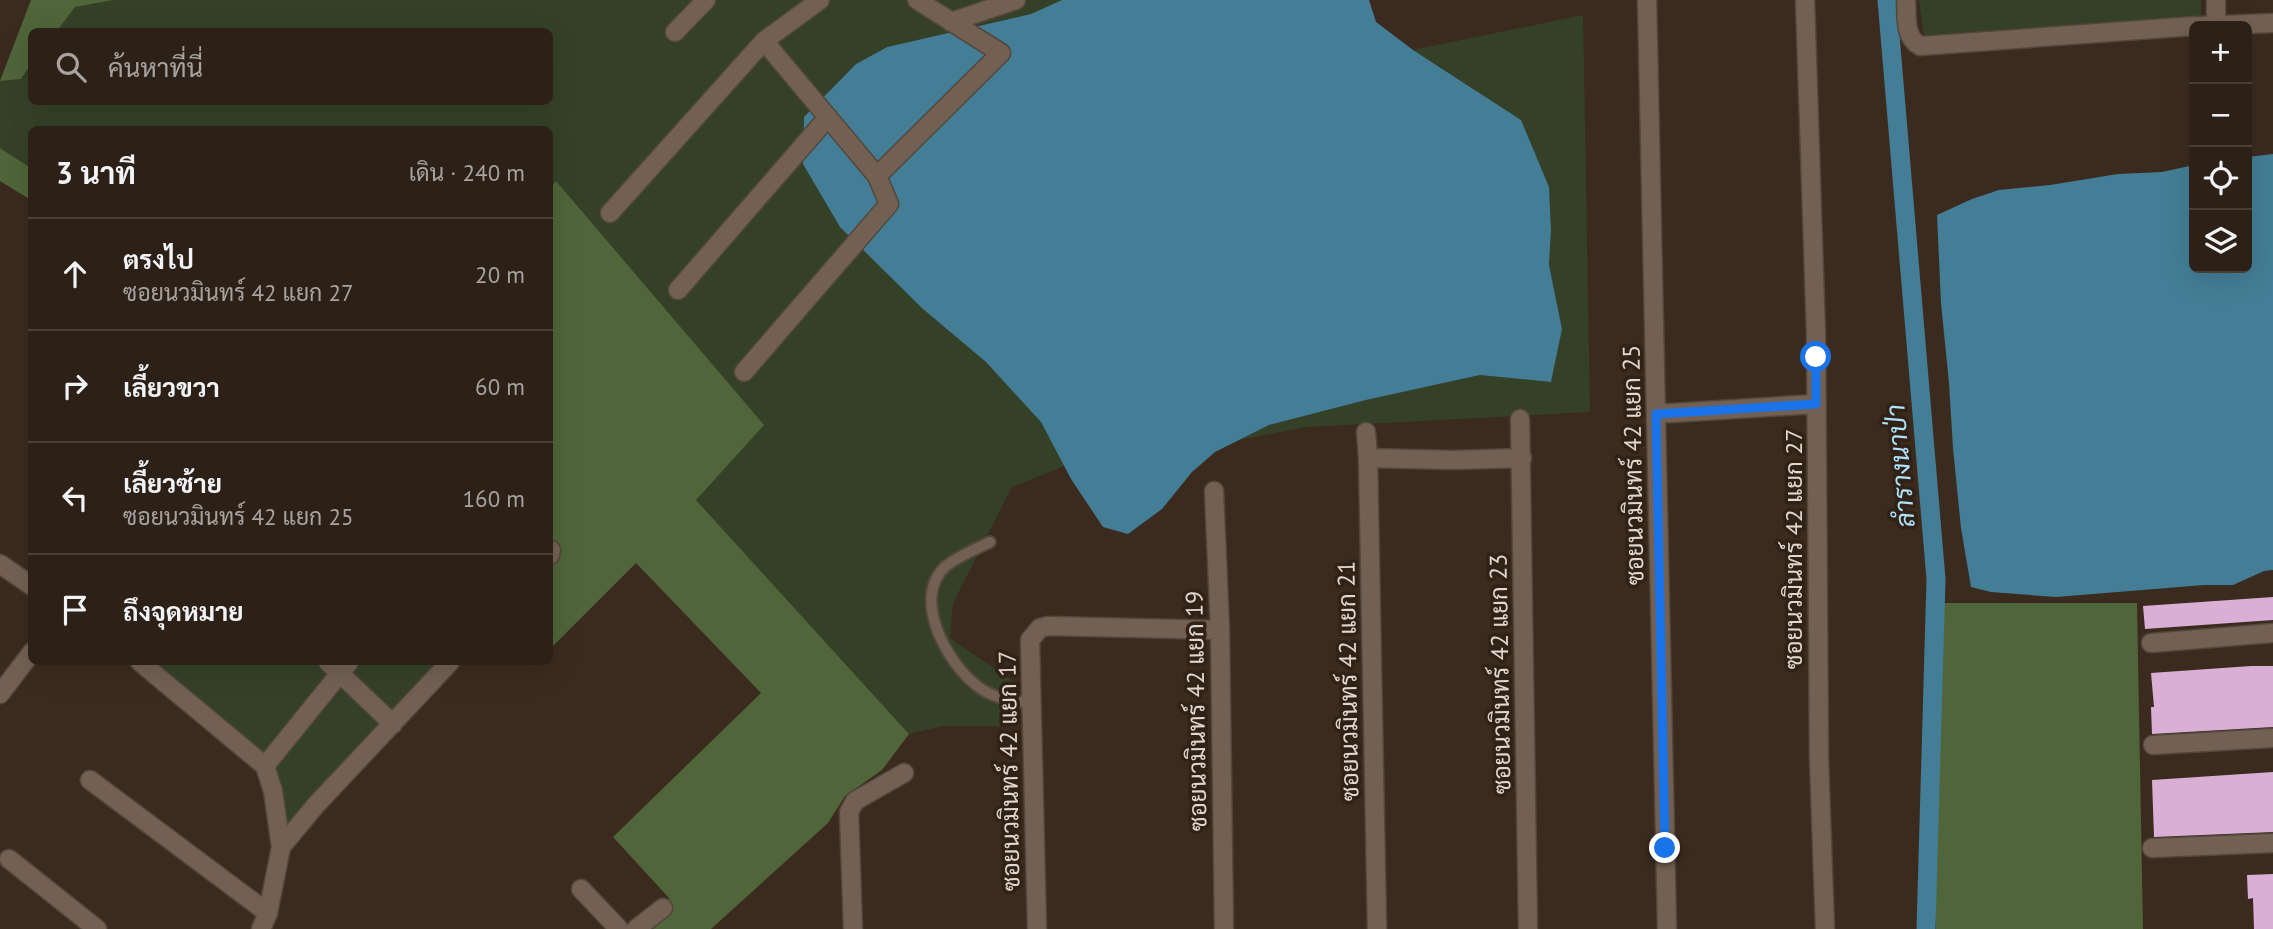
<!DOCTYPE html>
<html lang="th">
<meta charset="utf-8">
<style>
body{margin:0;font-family:"PT Sans",Sarabun,sans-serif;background:#382d24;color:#f1f3f6}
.controls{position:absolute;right:21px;top:21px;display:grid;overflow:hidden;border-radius:10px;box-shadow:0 7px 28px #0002}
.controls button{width:63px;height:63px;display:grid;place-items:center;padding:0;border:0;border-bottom:2px solid #483e36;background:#2c2017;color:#f1f3f6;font:35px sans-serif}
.stop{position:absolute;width:21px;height:21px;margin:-16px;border:5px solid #1a73e8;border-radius:50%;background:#fff}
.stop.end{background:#1a73e8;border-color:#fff;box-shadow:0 2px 7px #0008}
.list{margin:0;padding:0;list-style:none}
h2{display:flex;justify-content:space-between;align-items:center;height:91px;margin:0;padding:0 28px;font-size:30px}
h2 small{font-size:23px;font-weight:400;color:#a6a3a1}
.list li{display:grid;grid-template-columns:46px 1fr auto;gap:21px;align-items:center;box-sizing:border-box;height:112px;padding:0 28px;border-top:2px solid #483e36}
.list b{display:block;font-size:26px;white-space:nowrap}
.list p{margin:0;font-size:23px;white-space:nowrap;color:#a6a3a1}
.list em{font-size:23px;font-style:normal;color:#a6a3a1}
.icon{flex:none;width:38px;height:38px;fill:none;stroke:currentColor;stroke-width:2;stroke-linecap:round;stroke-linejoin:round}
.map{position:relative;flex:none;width:2273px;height:929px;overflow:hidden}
.search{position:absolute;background:#2c2017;box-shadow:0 7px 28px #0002;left:28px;top:28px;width:525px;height:77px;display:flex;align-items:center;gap:18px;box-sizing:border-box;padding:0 24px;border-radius:10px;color:#a6a3a1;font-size:26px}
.panel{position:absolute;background:#2c2017;box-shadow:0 7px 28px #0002;left:28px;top:126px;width:525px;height:539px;border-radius:10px}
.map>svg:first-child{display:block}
</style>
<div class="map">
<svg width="2273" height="929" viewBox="0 0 2273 929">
<rect width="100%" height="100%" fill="#3b2b1f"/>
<!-- green -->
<path fill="#354127" d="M113 0H1062L1031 14 886 47 856 64 804 117 803 164 923 309 986 362 1041 422 1064 466 1012 487 953 603 950 638 1014 682V726H942L909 734 695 499 556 181 550 188V130H32L31 168 0 148V81L21 79 31 64 32 102H550V32L57 31 75 7Z
M1919 0H2201V16L1924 35Z
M1583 15 1590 412 1306 427 1238 440 1269 425 1366 400 1480 375 1551 382 1562 329 1549 265 1551 230 1549 187 1474 89 1413 50Z
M155 662H444L289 825 263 754Z"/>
<!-- forest -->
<path fill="#506539" d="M31 0H113L75 7 57 31 32 32 31 64 21 79 0 81Z
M0 148 31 168V200L0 181Z
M556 181 764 425 696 500 909 734 882 770 845 796 828 823 711 929H653L673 910 669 898 613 837 761 693 636 563 550 649V188Z
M1928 603H2137L2143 929H1936Z"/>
<!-- water -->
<path fill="#437e96" d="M1062 0H1369L1376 22 1413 50 1521 120 1549 187 1551 230 1549 265 1562 329 1551 382 1480 375 1366 400 1269 425 1215 452 1192 472 1162 509 1128 534 1103 527 1071 479 1041 422 986 362 923 309 840 227 803 164 804 117 856 64 887 47 1031 14Z
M2273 154V570L2264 571 2233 585H2204L2056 597 1991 592 1971 587 1961 528 1953 448 1949 383 1941 303 1937 215 1972 199 1999 190 2050 185 2118 174 2162 172 2194 165V268H2247V157Z"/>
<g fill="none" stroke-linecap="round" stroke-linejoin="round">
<!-- canal -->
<path stroke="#437e96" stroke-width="19" d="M1887 0 1936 579 1926 929"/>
</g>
<!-- building -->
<path fill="#daafd5" d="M2273 597V620L2145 629 2143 606Z
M2251 666H2273V727L2152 734 2151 707H2154L2151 673Z
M2273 772V832L2154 837 2152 780Z
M2273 874V929H2254L2253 898 2248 899 2247 875Z"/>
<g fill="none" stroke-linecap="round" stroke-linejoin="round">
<defs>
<path id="lane" d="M990 542C976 549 958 556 946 566 910 598 948 666 980 688 995 699 1014 701 1032 703"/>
<path id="street" d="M1647 0 1667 929
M1805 0 1816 334 1819 759 1825 929
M1906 0C1907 17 1904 37 1920 46L2194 26
M2216 0V25
M951 22 1016 0
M2199 26 2273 23
M675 32 706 0
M764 41 877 176
M610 213 764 41 820 0
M678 290 828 117
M744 372 889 204 877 176 1001 53 917 0
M1656 414 1816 404
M1520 419 1528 929
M1366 432 1368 458 1377 929
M1368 458 1453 460 1522 458
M1214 491 1220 630 1224 929
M550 555 551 550
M0 564 32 586
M2151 643 2273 633
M140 662 265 766 273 791 281 847 268 913 261 929
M328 662 393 724
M0 694 32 652
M2153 745 2273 738
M265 766 349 662
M90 780 268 913
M281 847 315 806 450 662
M2152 848 2273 843
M9 859 97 929
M581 889 619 929
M636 929 663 908
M853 929 849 812 855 801 904 773
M1037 929 1030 640 1040 628 1048 626 1220 630"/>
</defs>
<!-- lane casing -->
<use href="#lane" stroke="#53473c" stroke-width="14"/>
<!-- street casing -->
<use href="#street" stroke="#53473c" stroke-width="21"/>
<!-- lane -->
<use href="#lane" stroke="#726153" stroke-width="10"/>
<!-- street -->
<use href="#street" stroke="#726153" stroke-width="18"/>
</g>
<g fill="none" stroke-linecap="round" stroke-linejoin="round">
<!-- route -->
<path stroke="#1a73e8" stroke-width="9" d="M1665 848 1656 414 1816 404V357"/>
</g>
<g text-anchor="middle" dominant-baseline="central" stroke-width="7" stroke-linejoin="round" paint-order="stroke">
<!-- street labels -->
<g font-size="24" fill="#e1d7cf" stroke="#302216">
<text transform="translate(1633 465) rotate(-91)">ซอยนวมินทร์ 42 แยก 25</text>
<text transform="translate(1793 549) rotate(-90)">ซอยนวมินทร์ 42 แยก 27</text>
<text transform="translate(1500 674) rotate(-91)">ซอยนวมินทร์ 42 แยก 23</text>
<text transform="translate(1348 681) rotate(-91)">ซอยนวมินทร์ 42 แยก 21</text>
<text transform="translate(1196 711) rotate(-91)">ซอยนวมินทร์ 42 แยก 19</text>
<text transform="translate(1009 771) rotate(-91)">ซอยนวมินทร์ 42 แยก 17</text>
</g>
<!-- water labels -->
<g font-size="26" font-style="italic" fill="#afe2f9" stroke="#302216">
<text transform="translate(1900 466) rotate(-95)">ลำรางนาป่า</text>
</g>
</g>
</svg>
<div class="controls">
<button>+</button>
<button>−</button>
<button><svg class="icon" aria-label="locate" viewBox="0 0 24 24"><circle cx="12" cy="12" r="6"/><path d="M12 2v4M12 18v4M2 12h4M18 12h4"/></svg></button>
<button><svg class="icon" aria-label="layers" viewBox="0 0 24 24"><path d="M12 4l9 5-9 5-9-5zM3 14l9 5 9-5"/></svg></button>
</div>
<div class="stop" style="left:1816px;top:357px"></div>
<div class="stop end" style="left:1665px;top:848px"></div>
<div class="search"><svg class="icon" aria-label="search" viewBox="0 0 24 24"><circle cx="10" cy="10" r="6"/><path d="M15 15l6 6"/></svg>ค้นหาที่นี่</div>
<section class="panel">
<h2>3 นาที<small>เดิน · 240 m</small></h2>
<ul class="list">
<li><svg class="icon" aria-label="ahead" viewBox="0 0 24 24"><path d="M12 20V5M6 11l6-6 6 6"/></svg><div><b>ตรงไป</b><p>ซอยนวมินทร์ 42 แยก 27</p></div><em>20 m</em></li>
<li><svg class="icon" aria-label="right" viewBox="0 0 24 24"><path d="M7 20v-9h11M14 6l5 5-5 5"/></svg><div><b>เลี้ยวขวา</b></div><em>60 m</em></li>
<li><svg class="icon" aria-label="left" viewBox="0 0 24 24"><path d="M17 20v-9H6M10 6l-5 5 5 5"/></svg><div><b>เลี้ยวซ้าย</b><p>ซอยนวมินทร์ 42 แยก 25</p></div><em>160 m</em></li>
<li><svg class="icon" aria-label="arrive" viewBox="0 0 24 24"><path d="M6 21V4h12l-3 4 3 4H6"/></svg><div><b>ถึงจุดหมาย</b></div></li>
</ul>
</section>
</div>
